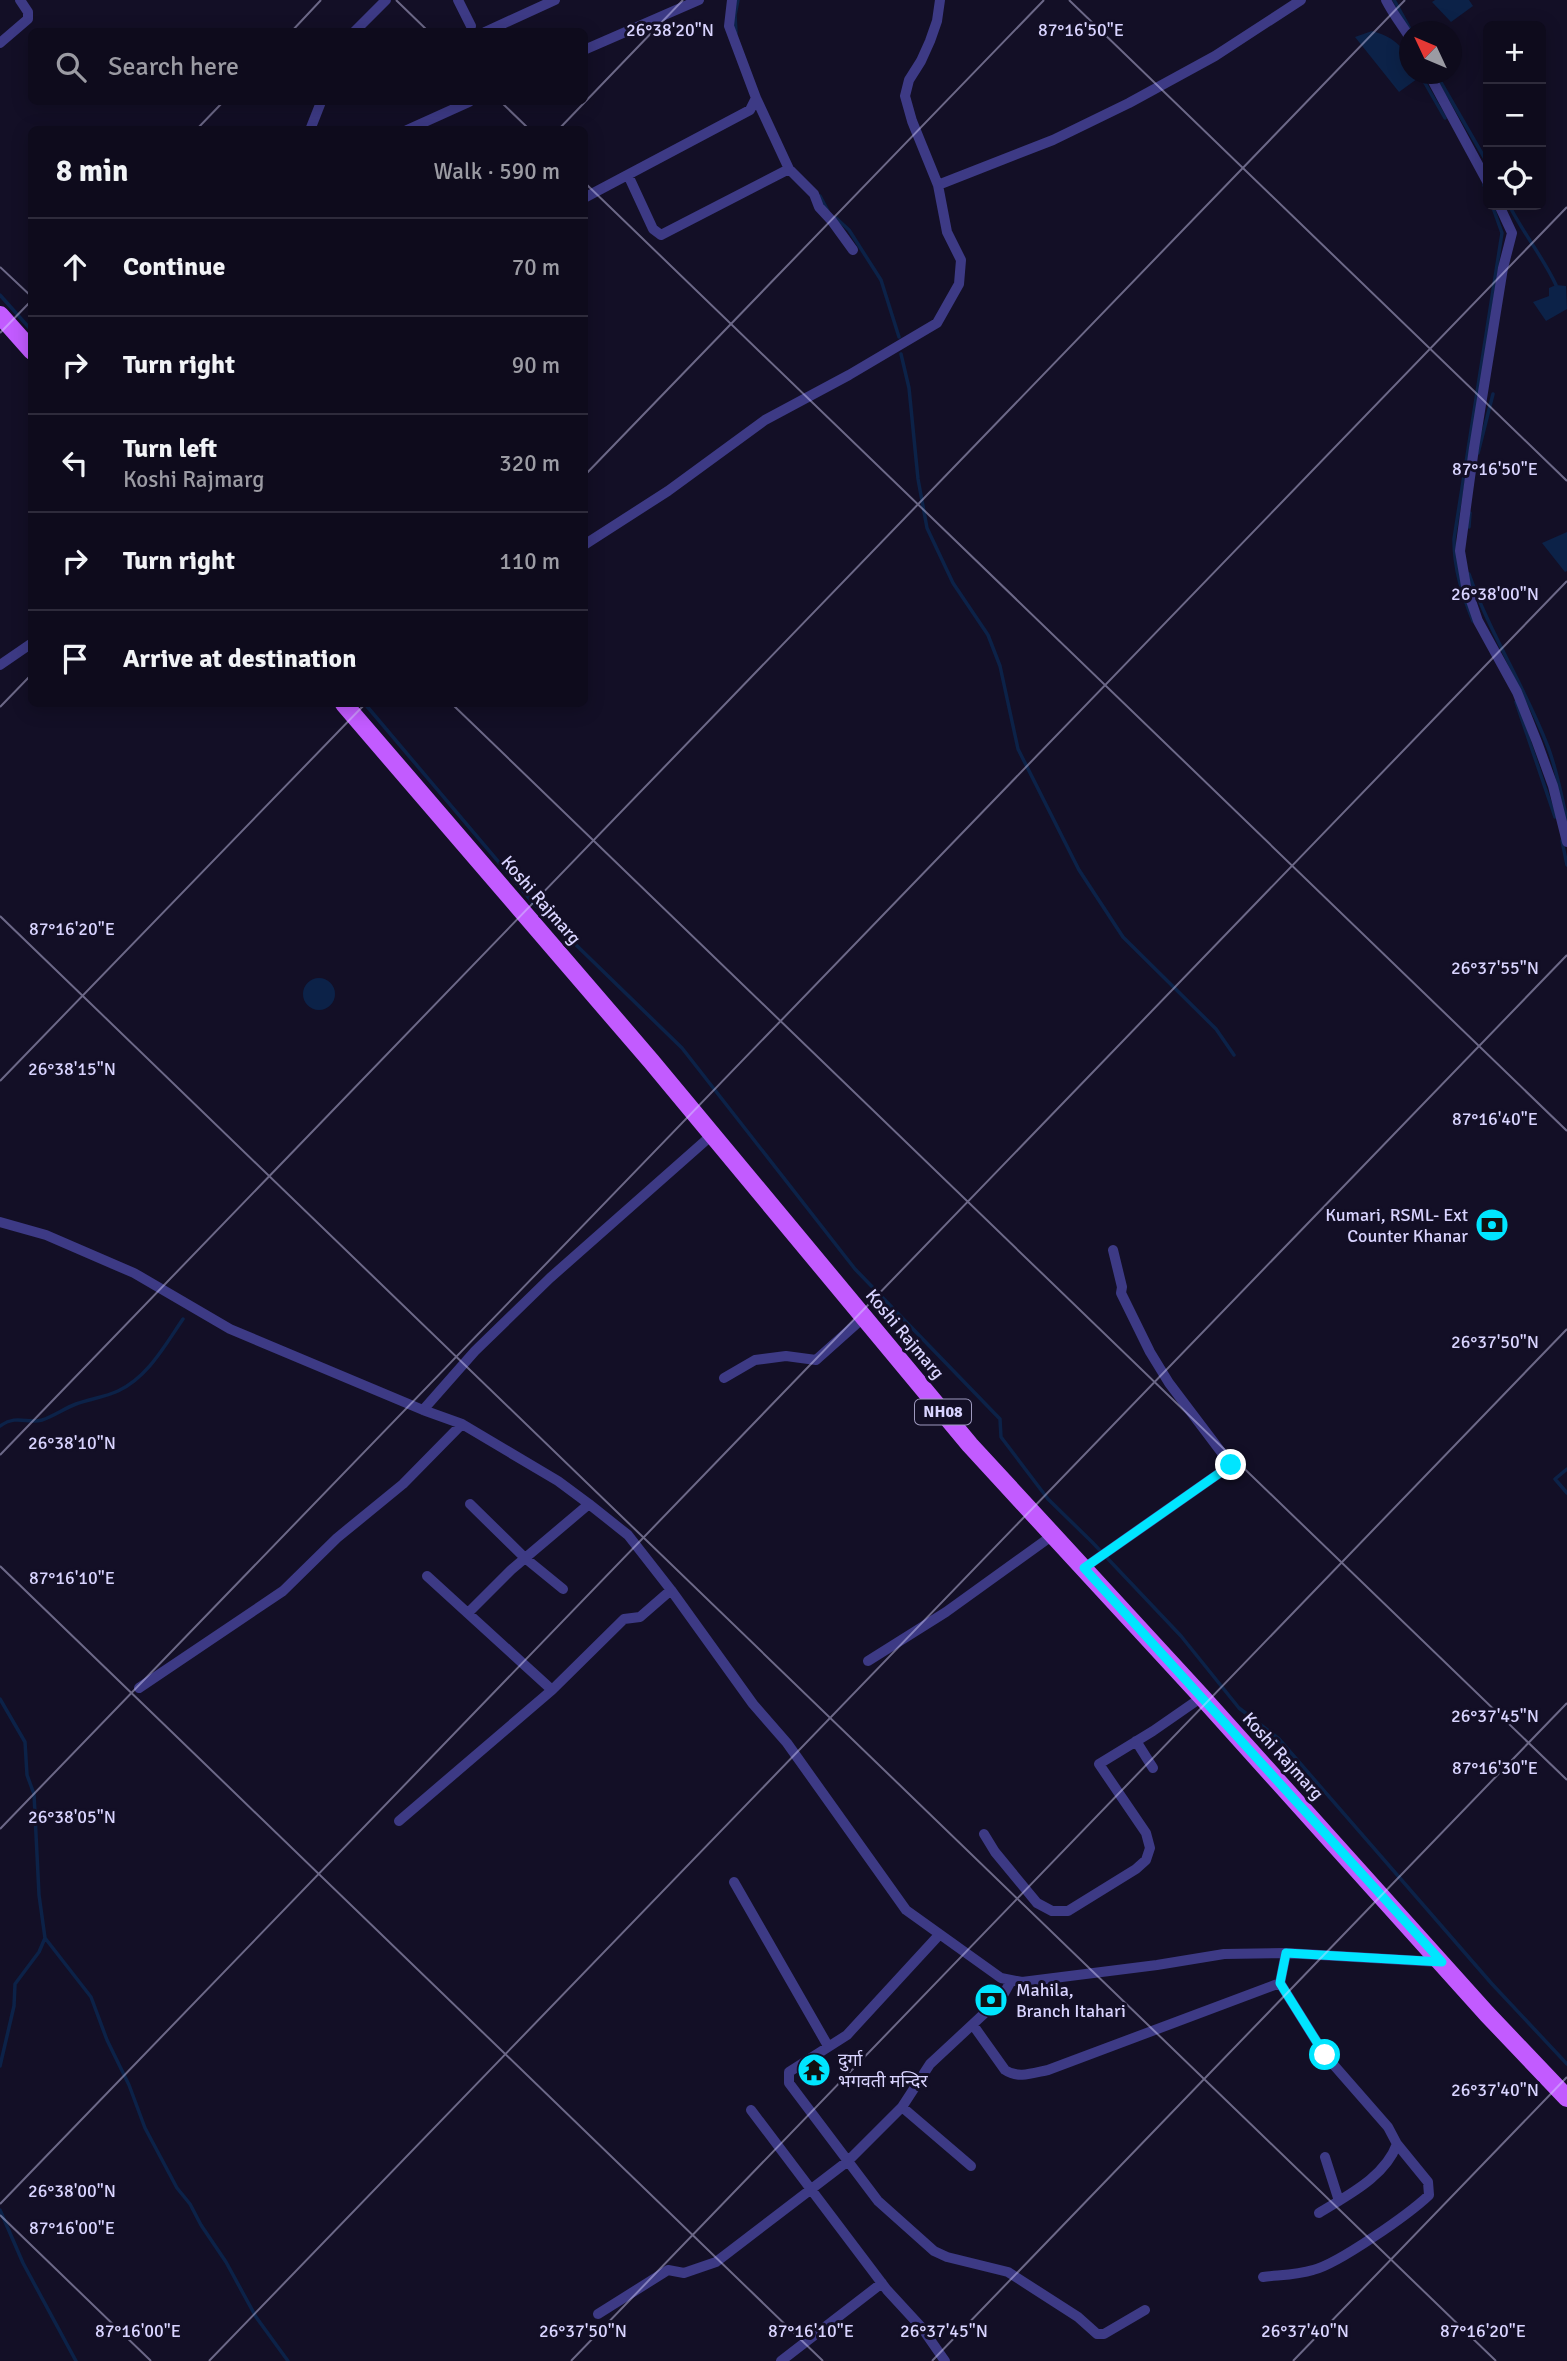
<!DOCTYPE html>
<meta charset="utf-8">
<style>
body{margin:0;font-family:Signika,"Noto Sans Devanagari",sans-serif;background:#1c1929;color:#f1f3f6}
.controls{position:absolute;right:21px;top:21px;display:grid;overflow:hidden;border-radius:10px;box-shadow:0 4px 18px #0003}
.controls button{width:63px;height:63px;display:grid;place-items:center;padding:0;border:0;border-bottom:2px solid #2e2b3b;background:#0e0b1c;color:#f1f3f6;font:35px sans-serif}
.compass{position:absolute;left:1399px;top:21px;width:63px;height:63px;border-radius:50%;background:#0e0b1c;box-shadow:0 4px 18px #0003;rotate:314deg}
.stop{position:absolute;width:21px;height:21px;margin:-16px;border:5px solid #00e5ff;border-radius:50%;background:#fff}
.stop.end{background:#00e5ff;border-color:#fff;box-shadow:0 2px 7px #0008}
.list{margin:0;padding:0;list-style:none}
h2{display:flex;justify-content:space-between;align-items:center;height:91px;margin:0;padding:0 28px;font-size:30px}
h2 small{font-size:23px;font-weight:400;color:#9b9ba3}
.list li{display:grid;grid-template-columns:46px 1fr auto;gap:21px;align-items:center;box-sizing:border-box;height:98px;padding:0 28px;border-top:2px solid #2e2b3b}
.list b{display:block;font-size:26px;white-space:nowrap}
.list p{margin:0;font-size:23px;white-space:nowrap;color:#9b9ba3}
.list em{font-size:23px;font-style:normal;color:#9b9ba3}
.icon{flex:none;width:38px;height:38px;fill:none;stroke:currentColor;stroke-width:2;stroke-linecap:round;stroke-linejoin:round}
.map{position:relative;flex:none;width:1567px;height:2361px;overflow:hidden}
.search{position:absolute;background:#0e0b1c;box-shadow:0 4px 18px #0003;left:28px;top:28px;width:560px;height:77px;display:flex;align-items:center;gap:18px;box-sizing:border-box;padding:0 24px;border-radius:10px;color:#9b9ba3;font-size:26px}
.panel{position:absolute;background:#0e0b1c;box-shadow:0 4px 18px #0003;left:28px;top:126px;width:560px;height:581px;border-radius:10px}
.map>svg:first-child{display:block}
</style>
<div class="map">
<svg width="1567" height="2361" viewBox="0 0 1567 2361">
<rect width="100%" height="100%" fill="#130f26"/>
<!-- water -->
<path fill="#0c2248" d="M1435 0H1469L1473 6 1451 22 1432 2Z
M1372 31C1394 37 1410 49 1410 74H1419L1421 76 1399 92 1355 37Z
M1556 285 1566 286 1567 309 1546 321 1533 302 1549 296V288Z
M1567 532V571L1565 572 1542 543Z
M303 994a16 16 0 1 1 32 0a16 16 0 1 1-32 0Z"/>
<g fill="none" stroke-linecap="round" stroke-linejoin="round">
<!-- stream -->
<path stroke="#0c2248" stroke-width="3.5" d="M1394 0 1410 29
M736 33 735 15 738 0
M1436 74 1488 164
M1421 76 1445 118
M1484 185 1488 195
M820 196 828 211
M1509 205C1523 233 1543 257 1556 285
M836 218 849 230 881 280 899 337
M0 295 32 331
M901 354 909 388 918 479 927 528 953 583 988 635 1000 666 1018 749 1079 870 1123 937 1216 1029 1234 1055
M1478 453 1493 394
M1469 527 1470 513
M1469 574C1490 634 1525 687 1548 747 1557 771 1562 796 1567 821
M1473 621C1462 594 1454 569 1454 539L1502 233 1492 205
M1516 702 1555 817
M365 704 535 905 682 1048 855 1269 1000 1419 1001 1437 1048 1499 1092 1542 1181 1636 1239 1708 1279 1739 1492 1984 1567 2064
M1562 841 1567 865
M0 1426C17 1414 27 1424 42 1420 54 1416 65 1408 76 1404 90 1399 105 1397 118 1391 148 1377 165 1345 183 1319
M1567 1469 1555 1479 1567 1493
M0 1699 25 1742 27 1775 34 1794 39 1895 45 1938 39 1952 15 1984 14 2006 0 2066
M45 1938 91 1997 107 2040 129 2085 145 2128 177 2188 190 2204 201 2225 226 2262 256 2317 288 2361
M0 2210 23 2263 76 2361"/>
<!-- minor -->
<path stroke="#3d3a85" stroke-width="10" d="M458 0 471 26
M1386 0C1393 14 1402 25 1410 38
M354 32 386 0
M485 32 555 0
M0 43 28 19V12L20 0
M584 50 699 0
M1429 74 1488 183
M310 130 321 102
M407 130 469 102
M789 169 814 194 819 207 832 221 853 250
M628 175 653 229 661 235 789 169 756 98
M938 185 1053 140 1129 103 1215 56 1301 0
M584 198 750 110 756 98 729 26 732 0
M1499 205 1512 233 1503 268 1474 448 1460 551 1466 586 1478 621 1517 692 1537 742 1553 786 1567 842
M584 545 668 491 765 420 849 375 937 323 959 284 961 260 947 232 938 185 912 121 905 96 909 80 921 61 930 41 937 21 940 0
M0 665 32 643
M0 1222 46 1235 134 1273 230 1329 423 1410 462 1424 558 1481 589 1504 628 1535 671 1590 753 1704 787 1743 906 1910 1001 1978 1022 1982 1157 1965 1224 1954 1286 1953 1439 1962
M724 1378 755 1360 786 1356 816 1360 863 1318
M423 1410 475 1351 550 1278 713 1134
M470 1504 525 1558 563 1589
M1084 1568 1231 1465 1169 1383 1150 1352 1121 1293 1122 1287 1113 1250
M427 1576 552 1690
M468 1613 511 1570 589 1504
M868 1661 946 1612 1053 1535
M139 1688 283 1591 337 1538 403 1484 462 1424
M1136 1741 1153 1768
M399 1821 552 1690 624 1619 640 1617 671 1590
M984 1834 995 1852 1037 1903 1052 1911H1068L1136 1869 1146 1860 1150 1848 1146 1833 1099 1764 1153 1731 1202 1697
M734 1882 828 2046
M939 1935 847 2035 789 2072V2083L878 2201 934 2251 947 2257 1008 2272 1078 2317 1097 2334H1104L1145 2310
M1286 1953 1280 1983 1325 2055 1388 2127 1397 2144C1385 2177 1348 2195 1319 2213
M973 2025 1005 2070C1018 2079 1033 2073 1048 2070L1280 1983
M902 2107 971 2166
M751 2110 887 2290 922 2328 945 2361
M1325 2157 1339 2201
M1263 2277C1279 2275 1297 2275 1313 2270 1338 2264 1409 2214 1429 2195L1428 2182 1397 2144
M598 2314 668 2270 684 2273 716 2262 848 2161 902 2107 930 2064 1002 1997 1011 1981
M781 2361 882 2283"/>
<!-- primary -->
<path stroke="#c25bff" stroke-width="18" d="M0 315 32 351
M344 704 651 1061 970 1445 1202 1697 1487 2014 1567 2098"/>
</g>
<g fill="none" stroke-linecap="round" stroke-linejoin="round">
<!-- route -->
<path stroke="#00e5ff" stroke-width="9" d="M1231 1465 1084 1568 1442 1962 1286 1953 1280 1983 1325 2055"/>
</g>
<!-- ticks -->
<path fill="none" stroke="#d9d4ff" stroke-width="2" stroke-opacity="0.45" d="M396 0 429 32M1069 0 1567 481M291 32 321 0M501 102 530 130M196 130 223 102M558 130 683 0M584 182 1567 1131M0 267 32 297M0 333 32 300M584 476 1044 0M452 704 1567 1780M0 707 32 674M0 916 1496 2361M0 1081 365 704M0 1455 1405 0M0 1566 823 2361M0 1829 1567 207M0 2204 1567 581M0 2215 151 2361M209 2361 1567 955M571 2361 1567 1329M932 2361 1567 1703M1293 2361 1567 2077"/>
<!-- icons -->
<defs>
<symbol id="bank-disc" viewBox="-11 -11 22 22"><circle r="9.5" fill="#00e5ff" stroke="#130f26"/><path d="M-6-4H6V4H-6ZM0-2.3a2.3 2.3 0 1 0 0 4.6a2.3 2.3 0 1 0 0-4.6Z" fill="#111"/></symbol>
<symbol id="temple-disc" viewBox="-11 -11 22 22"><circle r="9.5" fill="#00e5ff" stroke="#130f26"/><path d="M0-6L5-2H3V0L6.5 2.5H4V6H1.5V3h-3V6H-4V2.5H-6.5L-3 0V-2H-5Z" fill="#111"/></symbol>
</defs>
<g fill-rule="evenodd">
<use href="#bank-disc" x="1473" y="1206" width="38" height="38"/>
<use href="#bank-disc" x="972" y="1981" width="38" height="38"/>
<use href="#temple-disc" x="795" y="2051" width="38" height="38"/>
</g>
<g text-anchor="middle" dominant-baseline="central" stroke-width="6" stroke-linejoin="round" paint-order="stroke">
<!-- shield labels -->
<rect fill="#130f26" stroke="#9e99be" stroke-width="2" x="915" y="1399.5" width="56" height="25" rx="5"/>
<g font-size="16" font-weight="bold" fill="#d9d4ff">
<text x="943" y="1412">NH08</text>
</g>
<!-- street labels -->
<g font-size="18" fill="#d9d4ff" stroke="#130f26">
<text transform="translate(541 900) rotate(49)">Koshi Rajmarg</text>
<text transform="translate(905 1334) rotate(50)">Koshi Rajmarg</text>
<text transform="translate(1283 1756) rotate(48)">Koshi Rajmarg</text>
</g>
<!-- poi labels -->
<g font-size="18" fill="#d9d4ff" stroke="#130f26" text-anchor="start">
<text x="1468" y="1215" text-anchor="end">Kumari, RSML- Ext<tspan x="1468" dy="21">Counter Khanar</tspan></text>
<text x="1016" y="1990">Mahila,<tspan x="1016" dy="21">Branch Itahari</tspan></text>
<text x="838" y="2060">दुर्गा<tspan x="838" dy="21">भगवती मन्दिर</tspan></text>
</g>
</g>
<g font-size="18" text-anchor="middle" fill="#d9d4ff" stroke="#130f26" stroke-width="6" stroke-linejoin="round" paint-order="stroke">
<text x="1081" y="36">87°16'50"E</text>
<text x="670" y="36">26°38'20"N</text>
<text x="1495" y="475">87°16'50"E</text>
<text x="1495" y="600">26°38'00"N</text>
<text x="72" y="935">87°16'20"E</text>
<text x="1495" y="974">26°37'55"N</text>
<text x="72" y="1075">26°38'15"N</text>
<text x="1495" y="1125">87°16'40"E</text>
<text x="1495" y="1348">26°37'50"N</text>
<text x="72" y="1449">26°38'10"N</text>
<text x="72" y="1584">87°16'10"E</text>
<text x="1495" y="1722">26°37'45"N</text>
<text x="1495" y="1774">87°16'30"E</text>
<text x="72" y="1823">26°38'05"N</text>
<text x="1495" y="2096">26°37'40"N</text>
<text x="72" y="2197">26°38'00"N</text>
<text x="72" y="2234">87°16'00"E</text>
<text x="583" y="2337">26°37'50"N</text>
<text x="944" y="2337">26°37'45"N</text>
<text x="1305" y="2337">26°37'40"N</text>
<text x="138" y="2337">87°16'00"E</text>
<text x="811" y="2337">87°16'10"E</text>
<text x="1483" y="2337">87°16'20"E</text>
</g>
</svg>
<div class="controls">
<button>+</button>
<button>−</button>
<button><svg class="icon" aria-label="locate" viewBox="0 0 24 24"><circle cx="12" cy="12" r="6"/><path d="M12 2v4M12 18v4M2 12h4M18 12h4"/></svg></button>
</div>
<svg class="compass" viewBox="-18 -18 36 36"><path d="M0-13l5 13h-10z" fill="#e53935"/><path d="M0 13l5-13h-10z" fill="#9b9ba3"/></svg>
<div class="stop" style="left:1325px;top:2055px"></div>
<div class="stop end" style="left:1231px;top:1465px"></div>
<div class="search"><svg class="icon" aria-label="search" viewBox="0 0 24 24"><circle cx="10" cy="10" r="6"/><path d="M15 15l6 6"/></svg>Search here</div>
<section class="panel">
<h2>8 min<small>Walk · 590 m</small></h2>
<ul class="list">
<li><svg class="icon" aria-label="ahead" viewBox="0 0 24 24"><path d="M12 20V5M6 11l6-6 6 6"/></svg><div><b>Continue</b></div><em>70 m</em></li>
<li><svg class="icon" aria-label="right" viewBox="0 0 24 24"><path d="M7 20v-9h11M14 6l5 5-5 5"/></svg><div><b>Turn right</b></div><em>90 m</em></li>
<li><svg class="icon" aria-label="left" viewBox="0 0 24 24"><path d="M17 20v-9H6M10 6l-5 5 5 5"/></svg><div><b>Turn left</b><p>Koshi Rajmarg</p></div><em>320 m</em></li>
<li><svg class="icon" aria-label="right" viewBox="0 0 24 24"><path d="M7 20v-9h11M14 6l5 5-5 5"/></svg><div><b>Turn right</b></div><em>110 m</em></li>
<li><svg class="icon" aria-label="arrive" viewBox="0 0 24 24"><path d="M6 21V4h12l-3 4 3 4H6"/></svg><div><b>Arrive at destination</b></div></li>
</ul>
</section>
</div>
